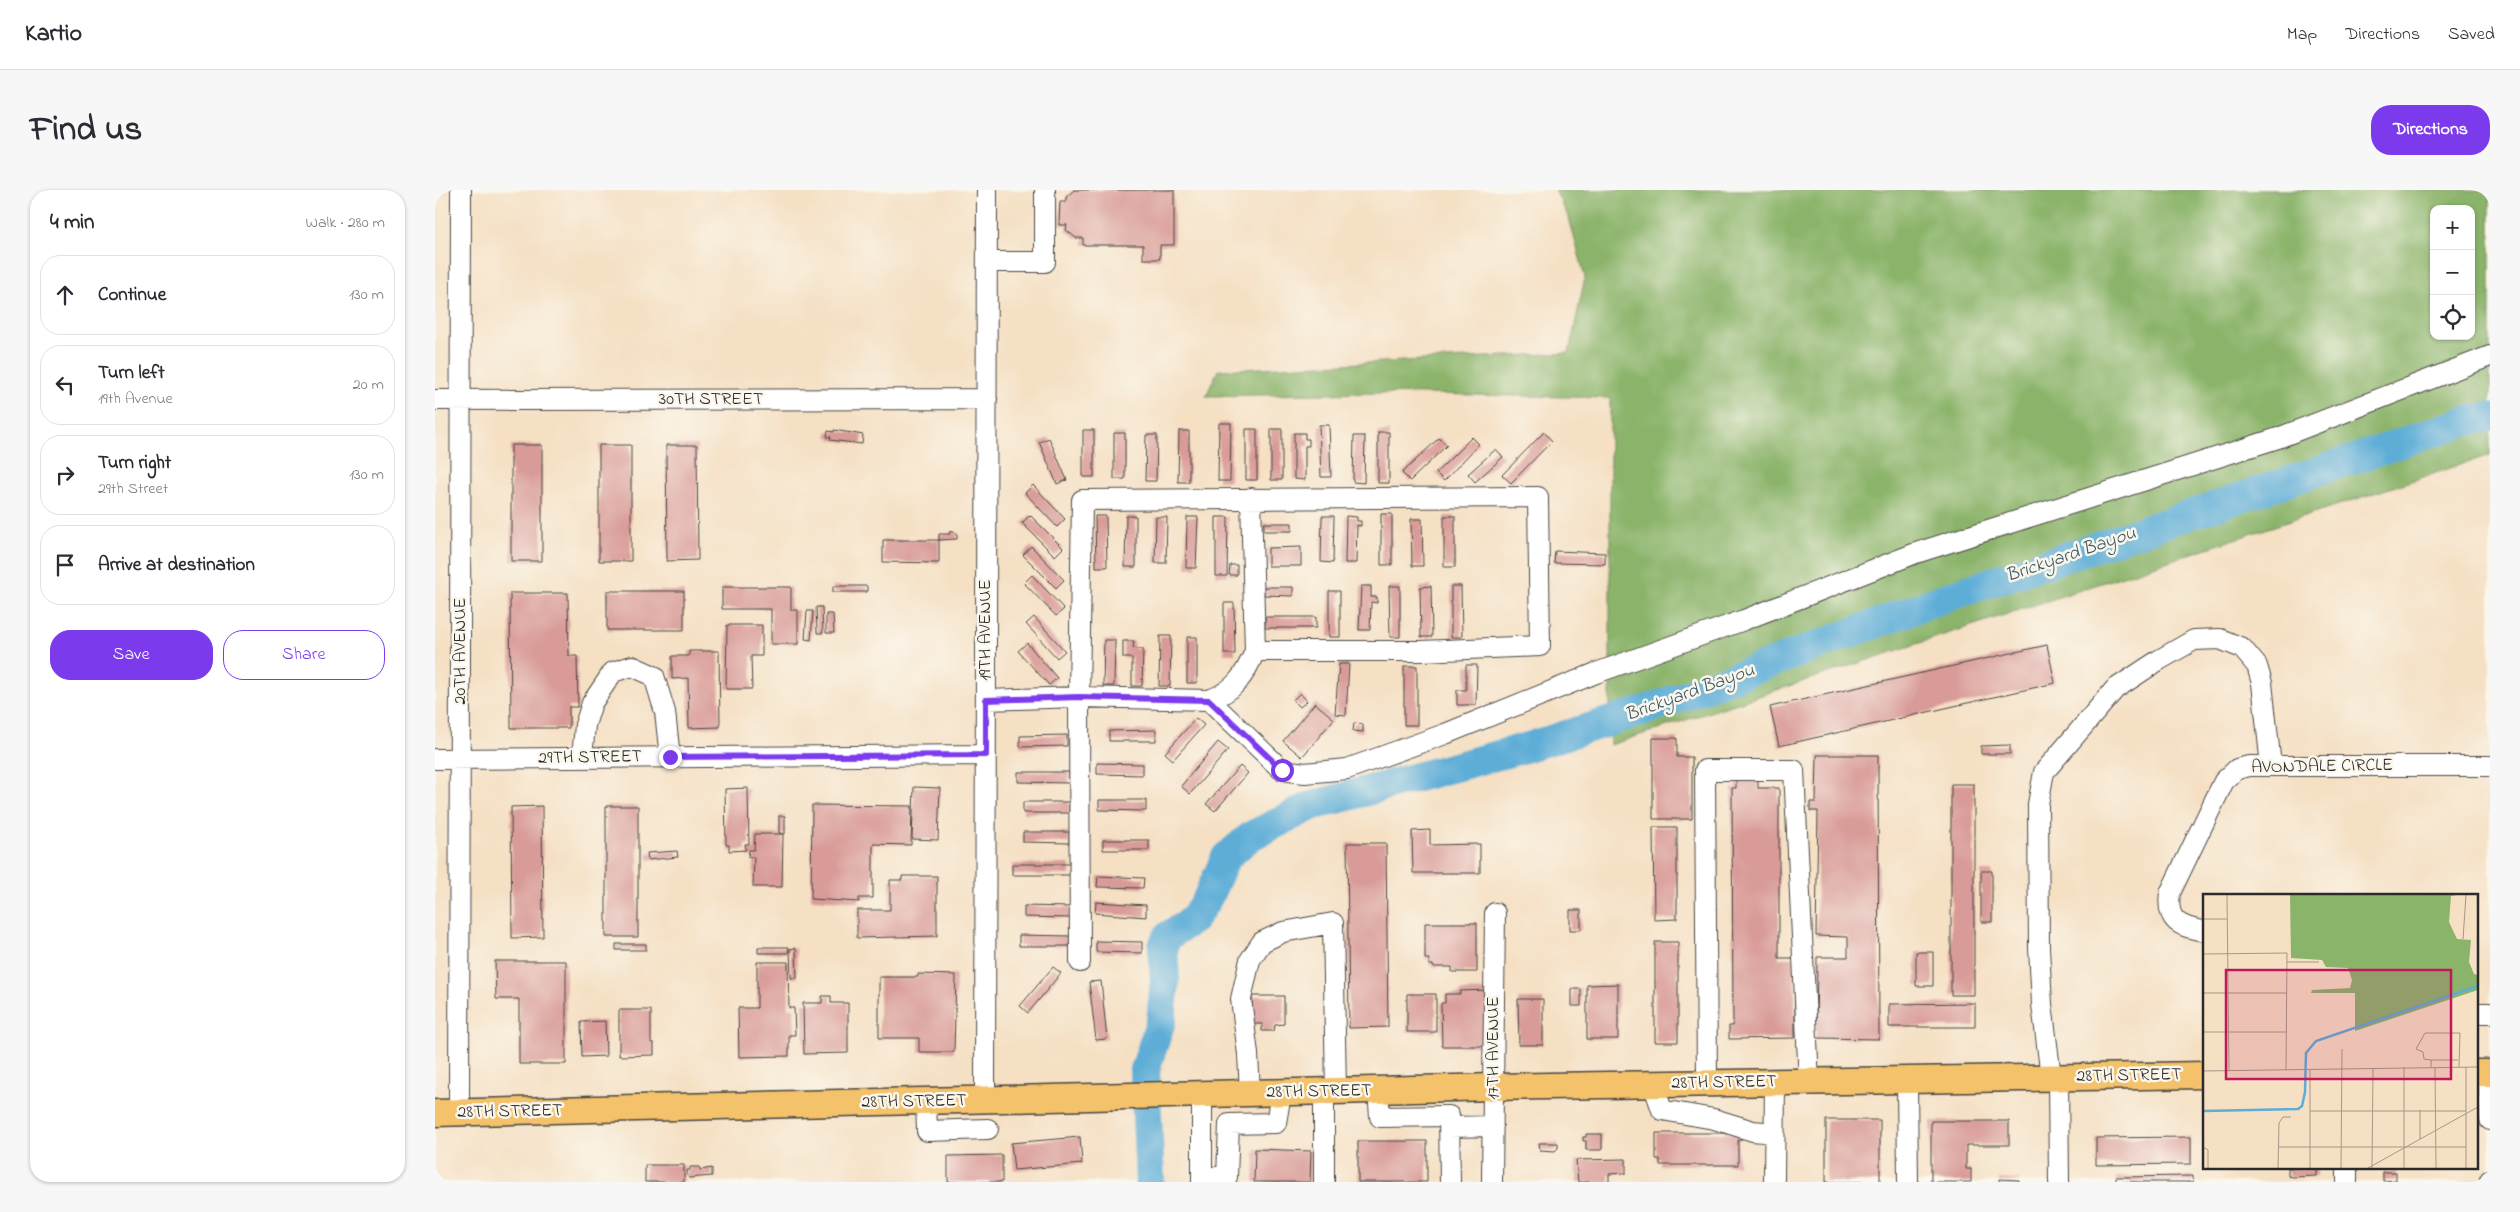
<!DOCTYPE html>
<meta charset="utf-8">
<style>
body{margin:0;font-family:"Indie Flower",sans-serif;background:#f7f7f7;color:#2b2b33}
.controls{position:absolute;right:15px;top:15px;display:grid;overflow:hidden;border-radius:10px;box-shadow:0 1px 4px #0004}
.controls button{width:45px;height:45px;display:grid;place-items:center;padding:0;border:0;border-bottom:1px solid #e1e1e2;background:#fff;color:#2b2b33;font:25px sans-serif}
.stop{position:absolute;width:15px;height:15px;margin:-11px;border:4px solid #7c3aed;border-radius:50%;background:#fff}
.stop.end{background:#7c3aed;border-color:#fff;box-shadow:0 1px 5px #0008}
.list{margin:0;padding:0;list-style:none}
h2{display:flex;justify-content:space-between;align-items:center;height:65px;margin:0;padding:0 20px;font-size:21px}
h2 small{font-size:16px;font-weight:400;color:#7c7c81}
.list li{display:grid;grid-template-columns:32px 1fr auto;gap:15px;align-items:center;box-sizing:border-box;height:80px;margin:0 10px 10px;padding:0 10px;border:1px solid #e1e1e2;border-radius:20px}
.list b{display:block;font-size:19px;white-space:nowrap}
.list p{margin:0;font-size:16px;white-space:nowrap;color:#7c7c81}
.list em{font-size:16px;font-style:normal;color:#7c7c81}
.actions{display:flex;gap:10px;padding:15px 20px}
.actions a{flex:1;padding:11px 0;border:1px solid #7c3aed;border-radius:20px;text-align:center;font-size:18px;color:#7c3aed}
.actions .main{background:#7c3aed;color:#fff}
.icon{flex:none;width:28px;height:28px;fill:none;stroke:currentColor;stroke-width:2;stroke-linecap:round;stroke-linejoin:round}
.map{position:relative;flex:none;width:2055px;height:992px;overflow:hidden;border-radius:20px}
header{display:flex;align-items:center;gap:30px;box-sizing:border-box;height:70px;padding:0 25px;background:#fff;border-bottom:1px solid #e1e1e2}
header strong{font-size:24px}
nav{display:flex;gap:28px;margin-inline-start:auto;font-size:18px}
.intro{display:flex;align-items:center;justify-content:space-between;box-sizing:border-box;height:120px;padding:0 30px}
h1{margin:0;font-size:35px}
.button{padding:12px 22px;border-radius:20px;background:#7c3aed;color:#fff;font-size:18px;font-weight:700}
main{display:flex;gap:30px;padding:0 30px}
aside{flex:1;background:#fff;border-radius:20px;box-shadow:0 1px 4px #0004}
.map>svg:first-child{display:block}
</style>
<header>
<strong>Kartio</strong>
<nav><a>Map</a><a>Directions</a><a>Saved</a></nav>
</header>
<div class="intro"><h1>Find us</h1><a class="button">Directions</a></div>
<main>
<aside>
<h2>4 min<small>Walk · 280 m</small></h2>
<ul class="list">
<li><svg class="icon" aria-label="ahead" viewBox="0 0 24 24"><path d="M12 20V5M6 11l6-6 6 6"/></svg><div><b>Continue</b></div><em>130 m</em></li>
<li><svg class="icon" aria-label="left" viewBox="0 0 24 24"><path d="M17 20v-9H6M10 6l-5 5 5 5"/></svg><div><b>Turn left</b><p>19th Avenue</p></div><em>20 m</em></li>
<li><svg class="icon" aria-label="right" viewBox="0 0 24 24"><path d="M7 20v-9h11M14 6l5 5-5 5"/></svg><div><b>Turn right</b><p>29th Street</p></div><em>130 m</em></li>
<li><svg class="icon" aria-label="arrive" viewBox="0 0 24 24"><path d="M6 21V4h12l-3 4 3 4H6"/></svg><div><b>Arrive at destination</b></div></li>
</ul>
<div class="actions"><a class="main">Save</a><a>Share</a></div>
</aside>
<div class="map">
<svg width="2055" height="992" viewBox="0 0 2055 992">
<rect width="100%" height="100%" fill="#fbf7ec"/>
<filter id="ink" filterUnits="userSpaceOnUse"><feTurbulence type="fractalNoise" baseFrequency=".02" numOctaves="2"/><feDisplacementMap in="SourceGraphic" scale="10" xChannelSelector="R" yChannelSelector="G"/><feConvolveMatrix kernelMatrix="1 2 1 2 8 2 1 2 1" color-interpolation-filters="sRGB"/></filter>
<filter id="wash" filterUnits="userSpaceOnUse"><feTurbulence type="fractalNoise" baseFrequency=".0096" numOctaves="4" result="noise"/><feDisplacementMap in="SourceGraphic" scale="20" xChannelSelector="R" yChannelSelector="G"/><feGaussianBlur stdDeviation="1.12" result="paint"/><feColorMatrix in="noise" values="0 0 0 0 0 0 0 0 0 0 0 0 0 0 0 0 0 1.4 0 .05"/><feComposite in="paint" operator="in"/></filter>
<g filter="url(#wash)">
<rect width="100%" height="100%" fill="#f5e0c4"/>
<!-- forest -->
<path fill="#8bb46b" stroke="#5b704b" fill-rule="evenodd" d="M1120 0H2055V265L1175 555V208L945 203 771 206 783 180 1134 163 1150 87 1134 28ZM1999 19H2036V146H1999Z"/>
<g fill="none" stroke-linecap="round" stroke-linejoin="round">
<!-- river -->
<path stroke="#5dadd7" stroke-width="30" d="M715 992 710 880 726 831 730 790 728 756 733 746 759 729 772 709 791 667 816 646 876 616 1093 557 1214 519 1509 408 2031 231 2055 227"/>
</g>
<g id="blocks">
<!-- building -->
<path fill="#d99b98" d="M639 0H739V55H725V69H708V55H648V48H641L631 40 632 35H624L625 12H631V7Z
M784 233H796L795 291H783Z
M884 235H894L896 287H886Z
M811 239H822V290H811Z
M836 239H847V290H836Z
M399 240 428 245 427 254 395 250 396 247H392L393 241 399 242Z
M648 240H659V287H648Z
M744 241H754V292H743Z
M943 242H954V293H943Z
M1109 242 1117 251 1076 293 1067 285Z
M679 243H690V289H679Z
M859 243H870V249H874V256H870V290L859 289Z
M711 245H722L721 291H710Z
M919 246H930L929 293 918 292Z
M1037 247 1044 254 1009 291 1001 283Z
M614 248 632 290 622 294 604 252Z
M1004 248 1012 255 975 291 967 283Z
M76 255H107V371H76Z
M164 255H196V371H164Z
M231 255H262L263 370 232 371Z
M1061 259 1068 267 1040 292 1033 284Z
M598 295 630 329 622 337 590 303Z
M946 324H957V375H946Z
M595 325 628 358 620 366 587 333Z
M660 326H671L672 377H661Z
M691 326H701V377H690Z
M887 326H899L898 373 886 372Z
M911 326 922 327V331H926V336L922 335 921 373H910Z
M1009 326H1020V377H1009Z
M721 327H732L731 373H720Z
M752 327H763L761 378H751Z
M781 327H793L792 386H781Z
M976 329H987L988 376H977Z
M829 333H857V341H829Z
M515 341 522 343V349L504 350V344H515Z
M448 350H504V373L448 372Z
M596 356 629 390 621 398 588 365Z
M866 357V376H833V358Z
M1120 361 1170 363V374L1119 373Z
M795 375H802V385H794Z
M597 385 629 419 621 426 589 393Z
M398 396H432V402H398Z
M926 396H936V407H942V413L936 412 935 440H924Z
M954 396H965V447H955Z
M996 396 997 447H986L985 397Z
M1016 396H1026L1027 447H1016Z
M287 397H356V420H363V454H336V419H287Z
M829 397H858V406L829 405Z
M172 401H249V440H172Z
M894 401H905V447H894Z
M75 403H133L134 466H142L143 517H134V538H76Z
M789 413H799L800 464H789Z
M381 417H387L388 443H382Z
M372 421H378L376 450 370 449Z
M391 424H398L399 443H391Z
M599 427 630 461 622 468 591 434Z
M830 427H881V438H830Z
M292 435H327V466H316L317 499H291Z
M725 446H736L735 496H724Z
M752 447H762V493H752Z
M669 450H680L679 496H668Z
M688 451H699L698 458 708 459 707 496H697V468H688Z
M592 453 622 488 614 495 583 461Z
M1612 455 1620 493 1344 556 1335 517Z
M254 461H284L285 537 254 538 253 488 237 489V466H254Z
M904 474H914L911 525 900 524Z
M1031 475H1042L1041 515H1022V500H1031Z
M969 476H982V535H969Z
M865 503 872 511 865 517 858 510Z
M880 513 899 529 867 567 848 551Z
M761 528 769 535 738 570 730 563Z
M919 533 928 534V542L918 541Z
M721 540V551H674V541Z
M632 545V556L585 557V546Z
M1218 548H1242V567H1257V629H1218Z
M783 552 793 560 755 604 746 596Z
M1575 555V564H1546V556Z
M1382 565H1443L1444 849 1381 848 1382 767H1413V747L1381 746 1383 621H1375V612H1381Z
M662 573 708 574V585L662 584Z
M805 576 813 583 780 621 771 614Z
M583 582H634V593L583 592Z
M1301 590H1323V598H1344V768H1360V848L1294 849V836H1298L1297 598H1301Z
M1516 594H1539V805H1516Z
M479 597 505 598 503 650 477 649Z
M313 598 314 654H310L311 660 294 661V655H291L290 599Z
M664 610H711V621L664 620Z
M588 612H634V623H588Z
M377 615 477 616 476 655 438 654V708H424V712L376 709Z
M107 616 108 747 77 748 76 617Z
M171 616H203V747H171Z
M344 626H350V644L344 643Z
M1218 637H1242V729L1219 730Z
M995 640V655L1045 654V683H978L977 641Z
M588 642H634V653L588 652Z
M320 644H348L347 697H318L319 667H313L314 660H319Z
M668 650H714V660H668Z
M912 653H951L953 837 914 838Z
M242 661 243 667 213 670 212 663Z
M577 674H635V685H577Z
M1546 681H1557V732H1546Z
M467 686H502V746L422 748V720H455V690H467Z
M663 686 709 688 708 698 662 697Z
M661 712 711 715V727L660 723Z
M589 716 635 717V728L589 727Z
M1135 720H1146V740H1135Z
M990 733H1042V782H1017V777H998V775H994V769H990Z
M584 745 635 746V756H584Z
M661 751 707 752V763L661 762Z
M1220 752H1243V852H1220Z
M181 754H211V760H181Z
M323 757H354L353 763H323Z
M361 758 362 788H356L355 759Z
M1481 762H1498V796H1481Z
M60 771H131V874H84V809H61Z
M322 772H353L354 818H359L360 845H354V866L304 867 303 818H322Z
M618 777 626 783 593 823 585 816Z
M483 784 521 785 519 862H484V848H444V787H483Z
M666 791 672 849 661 850 654 792Z
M1183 794V849H1152V795Z
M1137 799H1146V816H1137Z
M1053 800 1054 856H1007L1006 813H1010V804H1025V801Z
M972 804H1001V842H972Z
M387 806H396V813H413V863L369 864 368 813H387Z
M817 806H849V834L840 835 839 841H827V834H817Z
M1083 809H1108V855H1084Z
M1540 813V837H1454V814Z
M184 820H216V853H219V865L184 866Z
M170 831 171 866 147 867 146 832Z
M1391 930H1445V992H1391Z
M1496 931H1574V955H1531V979H1536V992H1496Z
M1221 943H1306V950H1303V975H1225V969H1221Z
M1151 944H1167V960H1151V951H1148V947H1151Z
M645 947 647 974 579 980 576 953Z
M1756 947V974L1661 975V948Z
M923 951H992V992H923Z
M1104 953H1123V958L1120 961 1105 960Z
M820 959 876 961 875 992H819Z
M567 965V992H513V966Z
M1191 969V983L1174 984V992H1143L1141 970Z
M210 975H249V992H210Z
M255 977H265V980L277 978V986L254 988 252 986V980H255Z
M1853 978H1882V986L1858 987 1853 986Z
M1948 982H1961V990L1948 991Z
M1758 986V992H1681V987Z
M1564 989 1584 990V992H1564Z"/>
</g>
</g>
<g filter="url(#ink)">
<use href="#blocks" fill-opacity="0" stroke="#494642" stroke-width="1"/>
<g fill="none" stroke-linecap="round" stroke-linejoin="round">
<defs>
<path id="minor" d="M552 72H610V0
M0 210 552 209
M551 510 644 507 774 510 847 580 870 583 912 579 1010 544 1161 483 1309 430 1481 363 1843 248 2055 166
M774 510C800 501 810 485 820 461
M147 568 150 535 157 513 178 482 197 476 219 486 230 522 235 567
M0 569 551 565
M1769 741C1744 737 1731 731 1735 703L1789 591 1802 579 1814 576H2055
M645 772 644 507 647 310 1103 307 1105 456 986 461H820L816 308
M2041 823H2055
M2053 883 2055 930
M1616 887 1607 814 1604 758 1603 614 1609 582 1680 499 1724 470 1759 450 1785 449 1807 458 1822 476 1827 493 1836 576
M1623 887 1624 992
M1472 890 1473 992
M1272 893 1270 580H1359L1374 892
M1218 894 1227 920 1279 929 1318 941 1339 943
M943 900 945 927 1014 926 1015 992
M889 902V992
M815 903 813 864 806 809 815 770 827 752 848 742 898 733 901 901
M767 905V992
M550 910 552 0
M491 912 492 941 553 939
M24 923 26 0
M1015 937 1058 936
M1912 978V992
M767 987H792L794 934 841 933 846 903
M1057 992 1060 723
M1339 992 1340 892
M2055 992V990"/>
<path id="major" d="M2041 883H2055
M0 923 1059 897 1769 885"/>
</defs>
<!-- minor casing -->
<use href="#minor" stroke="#494642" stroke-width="22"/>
<!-- major casing -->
<use href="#major" stroke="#494642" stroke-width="29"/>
<!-- minor -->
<use href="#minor" stroke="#fff" stroke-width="20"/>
<!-- major -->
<use href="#major" stroke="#f3c26a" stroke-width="26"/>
</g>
</g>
<g fill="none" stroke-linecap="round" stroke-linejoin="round" filter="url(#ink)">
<!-- route -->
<path stroke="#7c3aed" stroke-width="6" d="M235 567 551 565V510L644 507 774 510 847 580"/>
</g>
<g text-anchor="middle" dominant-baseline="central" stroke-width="5" stroke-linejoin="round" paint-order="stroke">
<!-- street labels -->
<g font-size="18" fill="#2b2b2b" stroke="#fbf7ec">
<text x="276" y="210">30TH STREET</text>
<text transform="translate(551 440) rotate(-90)">19TH AVENUE</text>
<text transform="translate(26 461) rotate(-90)">20TH AVENUE</text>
<text transform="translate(155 568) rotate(-1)">29TH STREET</text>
<text transform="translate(1887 577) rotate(-1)">AVONDALE CIRCLE</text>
<text transform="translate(1059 858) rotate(-90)">17TH AVENUE</text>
<text transform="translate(1694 886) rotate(-1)">28TH STREET</text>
<text transform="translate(1289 893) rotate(-1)">28TH STREET</text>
<text transform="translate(884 902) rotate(-1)">28TH STREET</text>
<text transform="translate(479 912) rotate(-1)">28TH STREET</text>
<text transform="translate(75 922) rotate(-1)">28TH STREET</text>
</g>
<!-- water labels -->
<g font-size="19" font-style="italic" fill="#3c5867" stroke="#fbf7ec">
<text transform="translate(1636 365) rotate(-19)">Brickyard Bayou</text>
<text transform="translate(1255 503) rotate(-20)">Brickyard Bayou</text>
</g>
</g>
<!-- overview -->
<g transform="translate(1768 704)">
<rect width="275" height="275" fill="#f5e0c4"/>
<path d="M87 1H254L248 2 246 28 254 45 268 46 266 68 271 80 275 81V96L152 137V99H108L109 96 147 94 149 86 145 74 123 73 119 66 88 64Z" fill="#8bb46b"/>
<path fill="none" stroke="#5dadd7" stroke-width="2.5" d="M0 217 95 215 99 212 102 198 103 159 113 147 275 92"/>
<path fill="none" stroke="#a49887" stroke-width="1" d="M24 1 26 176M0 25H24M260 45 263 1M0 60 84 59 83 176M84 68H116M0 99H84M0 138H84M228 166H255M201 173V274M228 173V166L221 165 220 158 213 155 222 139H257L256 173M232 173 233 274M263 173V274M0 177 275 173M107 217H263M217 245V216M0 253 5 256V274M75 253H263M75 274 76 229 80 223H88M107 274V175M138 274 139 155M165 274 275 213M169 274 170 174"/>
<path fill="#c2185b" fill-opacity="0.15" stroke="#c2185b" stroke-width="2.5" d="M23 76H248V185H23Z"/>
<rect width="275" height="275" fill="none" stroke="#2b2b2b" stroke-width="2.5"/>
</g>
</svg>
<div class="controls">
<button>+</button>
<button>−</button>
<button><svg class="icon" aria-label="locate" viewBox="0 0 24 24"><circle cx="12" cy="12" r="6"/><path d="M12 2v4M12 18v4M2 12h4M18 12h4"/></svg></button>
</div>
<div class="stop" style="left:847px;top:580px"></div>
<div class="stop end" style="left:235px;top:567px"></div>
</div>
</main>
